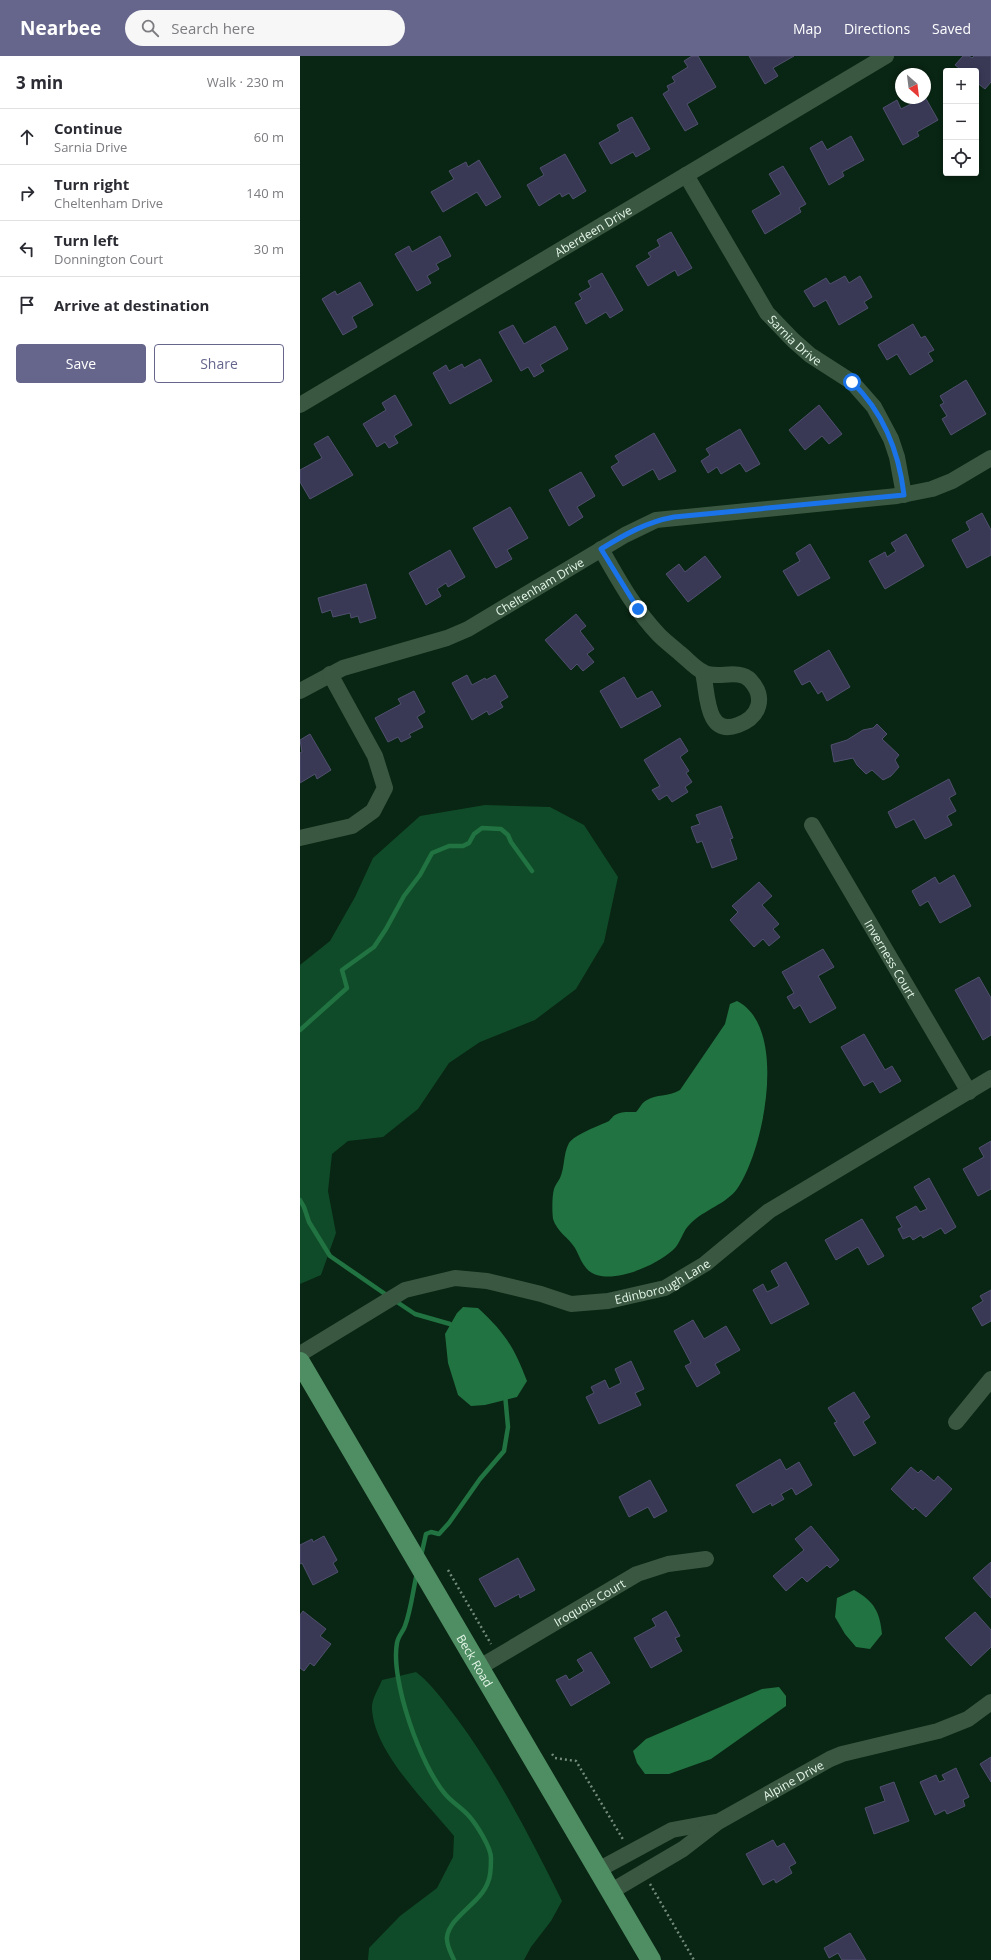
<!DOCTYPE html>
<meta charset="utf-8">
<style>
body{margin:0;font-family:"Open Sans",sans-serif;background:#f7f7f7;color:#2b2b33}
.controls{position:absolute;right:12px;top:12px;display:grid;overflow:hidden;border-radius:4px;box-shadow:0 2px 6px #0003}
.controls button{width:36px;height:36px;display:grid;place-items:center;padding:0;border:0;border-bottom:1px solid #e1e1e2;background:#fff;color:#2b2b33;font:20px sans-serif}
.compass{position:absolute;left:595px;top:12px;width:36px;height:36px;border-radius:50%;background:#fff;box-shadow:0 2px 6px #0003;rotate:152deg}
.stop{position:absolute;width:12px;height:12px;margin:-9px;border:3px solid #1a73e8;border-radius:50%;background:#fff}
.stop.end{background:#1a73e8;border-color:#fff;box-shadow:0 1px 4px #0008}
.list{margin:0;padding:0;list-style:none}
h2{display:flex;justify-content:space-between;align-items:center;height:52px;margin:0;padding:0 16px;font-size:17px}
h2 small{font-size:13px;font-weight:400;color:#7c7c81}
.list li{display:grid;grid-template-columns:26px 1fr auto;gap:12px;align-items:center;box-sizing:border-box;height:56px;padding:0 16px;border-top:1px solid #e1e1e2}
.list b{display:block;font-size:15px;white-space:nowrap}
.list p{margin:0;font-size:13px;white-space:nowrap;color:#7c7c81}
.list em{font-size:13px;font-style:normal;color:#7c7c81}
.actions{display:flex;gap:8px;padding:12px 16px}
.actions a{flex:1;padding:9px 0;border:1px solid #66668d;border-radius:4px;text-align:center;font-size:14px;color:#66668d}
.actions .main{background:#66668d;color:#fff}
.icon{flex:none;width:22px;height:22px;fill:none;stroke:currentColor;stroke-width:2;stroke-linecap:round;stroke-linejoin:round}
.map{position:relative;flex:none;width:691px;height:1904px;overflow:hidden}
header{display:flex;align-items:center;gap:24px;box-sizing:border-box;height:56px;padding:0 20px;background:#66668d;color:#fff}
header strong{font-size:19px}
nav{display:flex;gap:22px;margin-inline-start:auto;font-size:14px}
.search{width:280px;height:36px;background:#f7f7f7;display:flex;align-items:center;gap:10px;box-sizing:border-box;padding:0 14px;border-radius:22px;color:#7c7c81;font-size:15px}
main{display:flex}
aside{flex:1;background:#fff}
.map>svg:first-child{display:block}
</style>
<header>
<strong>Nearbee</strong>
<div class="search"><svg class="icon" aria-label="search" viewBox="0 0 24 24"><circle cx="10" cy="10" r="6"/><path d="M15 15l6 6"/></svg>Search here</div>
<nav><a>Map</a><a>Directions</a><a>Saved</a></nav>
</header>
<main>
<aside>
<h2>3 min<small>Walk · 230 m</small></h2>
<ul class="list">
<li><svg class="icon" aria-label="ahead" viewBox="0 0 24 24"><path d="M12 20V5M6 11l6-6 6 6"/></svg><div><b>Continue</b><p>Sarnia Drive</p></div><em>60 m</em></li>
<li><svg class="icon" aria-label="right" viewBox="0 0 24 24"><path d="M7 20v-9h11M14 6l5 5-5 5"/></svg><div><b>Turn right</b><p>Cheltenham Drive</p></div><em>140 m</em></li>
<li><svg class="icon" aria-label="left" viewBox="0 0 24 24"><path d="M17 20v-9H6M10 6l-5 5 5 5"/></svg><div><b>Turn left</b><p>Donnington Court</p></div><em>30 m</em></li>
<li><svg class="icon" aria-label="arrive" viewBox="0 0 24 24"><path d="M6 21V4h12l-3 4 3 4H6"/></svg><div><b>Arrive at destination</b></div></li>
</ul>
<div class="actions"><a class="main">Save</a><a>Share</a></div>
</aside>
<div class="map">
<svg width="691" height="1904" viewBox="0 0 691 1904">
<rect width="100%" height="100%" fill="#092513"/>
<!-- green -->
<path fill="#0f4b28" d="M185 749 250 751 284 769 318 821 304 886 276 933 235 964 180 986 149 1007 118 1053 83 1081 48 1085 32 1098 28 1135 36 1177 21 1219 0 1228V909L30 885 55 841 73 802 120 760Z
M116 1616C133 1629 144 1646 158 1664 199 1720 231 1783 262 1845L251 1865 231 1891 224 1904H68L69 1892 100 1860 137 1832 153 1801 154 1780C127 1747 74 1696 72 1653 71 1644 79 1632 82 1624Z"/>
<!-- water -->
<path fill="#217341" d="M437 945C489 971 464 1095 437 1133 426 1148 404 1154 391 1167 382 1175 381 1187 373 1194 357 1209 309 1231 289 1215 282 1209 279 1199 275 1192 269 1182 257 1176 253 1163 252 1155 252 1140 254 1133 255 1129 258 1126 260 1122 265 1111 263 1098 269 1087 275 1078 299 1070 309 1065 311 1063 313 1060 315 1059 321 1055 330 1056 336 1056 340 1052 342 1046 347 1044 356 1038 368 1041 380 1034L425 968 430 948Z
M163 1251 178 1252C205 1277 214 1291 227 1325L217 1341 185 1349 171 1350 158 1339 148 1307 145 1278 157 1257Z
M554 1534C574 1545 580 1556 582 1578L570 1593 556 1591 545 1578 535 1561 537 1542Z
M479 1631 486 1640V1650L411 1703 369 1718H345L337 1707 333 1695 346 1683 462 1633Z"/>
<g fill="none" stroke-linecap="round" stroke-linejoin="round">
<!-- stream -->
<path stroke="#217341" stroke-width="4.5" d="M0 974 47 932 42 914 74 891 86 873 104 840 120 819 132 797 149 790H163L169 787 174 778 182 772 201 773 208 779 211 786 232 815
M0 1144 4 1151 9 1166 30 1200 88 1240
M94 1244 115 1258 150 1268 154 1271
M121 1500 126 1478 131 1476 139 1478 149 1467 180 1423 204 1395 208 1371 205 1338
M117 1517C113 1534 111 1554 105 1570 103 1576 98 1580 97 1587 90 1624 121 1711 146 1739 153 1747 162 1752 169 1760 176 1768 191 1791 191 1802 191 1809 191 1820 188 1826 181 1847 150 1860 147 1881 146 1889 151 1897 154 1904"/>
</g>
<!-- building -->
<path fill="#393956" stroke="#50506e" d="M392 0H398L416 31 387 48 398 68 385 75 363 38 369 34 367 30 375 26 372 21 388 11 384 5Z
M449 0H494L473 12 478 20 465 28Z
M663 0H669L672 2 674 0H691V26L685 33 676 26V15H663L655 9Z
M625 41 638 64 617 76 619 80 603 89 583 52 597 44 601 53Z
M332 61 350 93 336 101 333 96 311 108 299 87 320 75 317 69Z
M551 80 564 104 542 116 544 120 529 129 510 92 522 85 527 94Z
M265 98 286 135 273 143 269 137 262 141 260 137 239 150 227 129 244 119 240 112Z
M179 104 201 141 186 150 177 136 143 156 131 136 154 123 149 115 166 106 168 111Z
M483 110 506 148 499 152 501 156 465 178 452 155 481 138 469 118Z
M371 176 392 212 378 220 375 214 348 230 336 210 351 201 348 197 360 190 357 184Z
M140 180 151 200 136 208 139 213 127 220 131 227 117 235 95 198 109 190 112 196Z
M302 217 323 254 310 262 306 256 286 268 275 247 282 243 279 238 291 231 288 225Z
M545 220 549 227 560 220 572 241 564 246 568 252 539 269 526 244 514 251 504 235 526 222 530 228Z
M60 226 73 249 52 261 57 271 43 279 22 243 35 235 37 239Z
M613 268 621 282 625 280 634 294 628 297 633 305 610 319 597 298 587 304 578 289Z
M213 269 224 288 255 270 268 293 240 309 244 315 234 321 228 311 221 315 199 276Z
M180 303 192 325 150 348 133 317 146 309 149 315 162 308 164 312Z
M666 324 686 358 651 379 642 363 647 360 640 349 644 347 640 340Z
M95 339 112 369 94 380 98 387 89 392 85 386 77 391 63 368 86 354 82 347Z
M519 349 542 378 529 388 522 380 505 394 489 374Z
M440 373 460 408 446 416 440 407 421 418 417 411 408 417 401 405 410 399 406 393Z
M354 377 376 415 359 424 353 413 323 430 311 411 319 406 315 400Z
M28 380 53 419 10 443 0 426V414L22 402 14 388Z
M281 416 295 440 277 451 283 461 269 470 249 434Z
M210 451 228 482 207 494 212 503 196 512 173 472Z
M682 457 691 474V499L667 512 652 484 670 474 666 466Z
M606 478 624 510 585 533 569 505 585 496 587 501 596 495 591 487Z
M510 488 530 522 498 540 483 515 500 505 496 497Z
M150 494 165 521 148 531 146 527 137 533 141 540 126 549 109 517Z
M405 500 421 521 388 546 366 518 379 508 385 516Z
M66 528 76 562 60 567 58 560 51 562 50 557 33 561 31 554 22 557 18 542Z
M276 558 286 570 280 575 294 593 287 598 294 606 283 615 277 608 271 614 245 584Z
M529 594 550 631 527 645 522 635 518 638 510 625 502 629 494 615Z
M167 619 172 629 185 622 186 624 195 619 208 641 200 646 203 651 189 659 187 655 172 664 152 627Z
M324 621 337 643 352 635 361 650 321 672 300 635Z
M114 635 125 656 117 661 123 671 109 678 111 681 101 686 98 681 88 686 75 662 101 648 98 643Z
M577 668 587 678 582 683 599 699 595 704 599 711 591 720 583 724 572 714 566 718 557 709 553 702 534 706 531 689 547 684 563 674 573 672Z
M10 678 31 714 17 723 15 718 0 727V697L2 696 0 684Z
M380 682 388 695 380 701 389 715 386 717 392 726 385 731 388 736 372 746 367 739 359 744 352 734 360 730 344 704Z
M649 723 656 738 649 742 656 755 647 760 652 769 625 783 614 763 596 772 588 756Z
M421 750 433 782 430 783 437 803 412 812 402 785 397 787 391 771 400 768 396 759Z
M654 819 671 850 640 867 628 845 620 850 612 835 635 821 639 828Z
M459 826 472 840 462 849 479 868 473 873 480 881 469 890 463 883 454 891 430 864 438 856 432 850Z
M523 893 534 911 518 920 536 952 510 967 500 949 494 953 487 941 494 937 482 916Z
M679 921 691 942V979L683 984 655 934Z
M564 978 585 1014 592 1010 601 1025 580 1037 573 1025 564 1030 541 991Z
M691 1085V1133L678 1140 663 1113 684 1101 679 1092Z
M629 1122 656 1171 645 1178 641 1172 623 1182 621 1179 613 1184 610 1180 603 1183 598 1173 602 1171 596 1161 616 1150 620 1156 627 1153 614 1131Z
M562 1163 584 1200 568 1209 558 1191 536 1204 525 1184Z
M486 1206 509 1248 471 1268 453 1234 463 1228 467 1236 479 1230 471 1215Z
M691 1234V1265L682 1270 672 1252 683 1245 680 1240Z
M393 1264 404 1283 426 1270 440 1294 415 1308 420 1317 397 1331 385 1310 391 1307 374 1275Z
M331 1305 344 1333 335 1337 341 1349 299 1368 286 1341 294 1337 291 1331 305 1324 309 1333 321 1327 315 1313Z
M554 1336 570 1361 563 1366 576 1387 554 1400 534 1367 537 1366 528 1352Z
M480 1403 486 1414 499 1406 512 1429 496 1439 492 1432 481 1438 484 1443 472 1450 471 1447 453 1457 436 1429Z
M611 1411 618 1417 621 1414 634 1425 638 1420 652 1433 626 1461 615 1451 613 1454 591 1433Z
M350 1424 367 1455 354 1462 348 1451 329 1461 319 1441Z
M511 1470 539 1504 530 1512 527 1509 507 1526 502 1521 486 1535 473 1520 504 1494 495 1483Z
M24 1480 37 1504 33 1507 38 1516 13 1529 2 1507 0 1508V1489L12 1483 13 1486Z
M218 1502 235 1534 220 1542 219 1538 195 1551 179 1523Z
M691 1506V1542L673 1522Z
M3 1555 26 1573 20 1580 31 1588 14 1610 10 1607 4 1615 0 1612V1559Z
M366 1555 380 1580 375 1582 382 1595 351 1612 334 1582 356 1570 352 1563Z
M675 1556 691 1574V1591L671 1610 645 1582Z
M291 1596 310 1627 271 1650 256 1624 266 1619 269 1624 284 1615 277 1604Z
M691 1701V1726L680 1708Z
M656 1712 669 1741 663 1744 665 1750 647 1758 645 1754 635 1759 620 1726 636 1719 639 1726 645 1724 642 1719Z
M594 1726 609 1765 574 1778 565 1752 585 1745 580 1731Z
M473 1784 477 1791 484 1787 496 1807 489 1811 492 1817 476 1827 474 1823 463 1829 446 1798Z
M550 1877 566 1904H542L538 1897 529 1902 524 1892Z"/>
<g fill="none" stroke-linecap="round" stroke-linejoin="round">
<!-- path -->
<path stroke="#748b7b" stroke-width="2.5" stroke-dasharray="2 3" stroke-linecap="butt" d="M148 1514 191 1588
M252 1698 255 1702 276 1705 324 1785
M350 1828 394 1904"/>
<!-- minor -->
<g stroke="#395741" stroke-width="16">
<path id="s1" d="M386 119 467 257 493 284 510 299 552 326 574 351 591 383 597 401 604 439"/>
<path id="s2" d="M0 349 586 0"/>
<path d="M301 493C318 523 335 554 359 579 366 586 374 592 382 599 388 604 395 612 403 616 416 624 438 612 450 624 466 641 460 661 438 669 405 681 408 637 403 617"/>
<path id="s3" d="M0 635 43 612 147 582 168 573 325 479 356 464 597 440 632 433 652 425 691 402"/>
<path id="s4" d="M512 769 669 1036"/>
<path d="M0 782 52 770 73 755 85 732 75 700 30 618"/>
<path id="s5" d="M0 1298 105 1234 155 1222 187 1225 241 1238 271 1248 308 1245 365 1232 405 1208 469 1155 691 1022"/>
<path d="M656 1366 691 1323"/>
<path id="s6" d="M180 1611 337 1518 368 1508 406 1503"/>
<path d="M298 1814 372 1774 415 1766"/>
<path id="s7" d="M310 1836 383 1793 418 1766 530 1703 542 1698 638 1675 668 1663 691 1646"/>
</g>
<!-- major -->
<path stroke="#4f8e63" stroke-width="20" id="s8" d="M0 1306 351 1904"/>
</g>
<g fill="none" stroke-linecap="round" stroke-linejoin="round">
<!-- route -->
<path stroke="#1a73e8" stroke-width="5" d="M338 553 301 493C324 479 346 466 374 461L604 439C599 396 584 357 552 326"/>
</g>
<g text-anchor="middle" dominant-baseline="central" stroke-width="3.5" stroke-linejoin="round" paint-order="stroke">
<!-- street labels -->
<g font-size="12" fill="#e5f6e9" stroke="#011c0a">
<text stroke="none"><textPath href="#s2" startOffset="341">Aberdeen Drive</textPath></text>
<text stroke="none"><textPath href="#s1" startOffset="199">Sarnia Drive</textPath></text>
<text stroke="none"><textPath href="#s3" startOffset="263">Cheltenham Drive</textPath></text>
<text stroke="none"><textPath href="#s4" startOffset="155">Inverness Court</textPath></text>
<text stroke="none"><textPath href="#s5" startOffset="389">Edinborough Lane</textPath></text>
<text stroke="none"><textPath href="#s6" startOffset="127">Iroquois Court</textPath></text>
<text stroke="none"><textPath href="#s8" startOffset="346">Beck Road</textPath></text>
<text stroke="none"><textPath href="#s7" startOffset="215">Alpine Drive</textPath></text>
</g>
</g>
</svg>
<div class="controls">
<button>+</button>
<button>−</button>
<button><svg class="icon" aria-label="locate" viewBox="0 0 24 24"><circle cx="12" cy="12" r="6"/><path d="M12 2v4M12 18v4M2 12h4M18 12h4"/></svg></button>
</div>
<svg class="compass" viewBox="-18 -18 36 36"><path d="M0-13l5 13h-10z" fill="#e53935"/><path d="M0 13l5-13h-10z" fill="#7c7c81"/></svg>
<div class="stop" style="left:552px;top:326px"></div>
<div class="stop end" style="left:338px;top:553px"></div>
</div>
</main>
